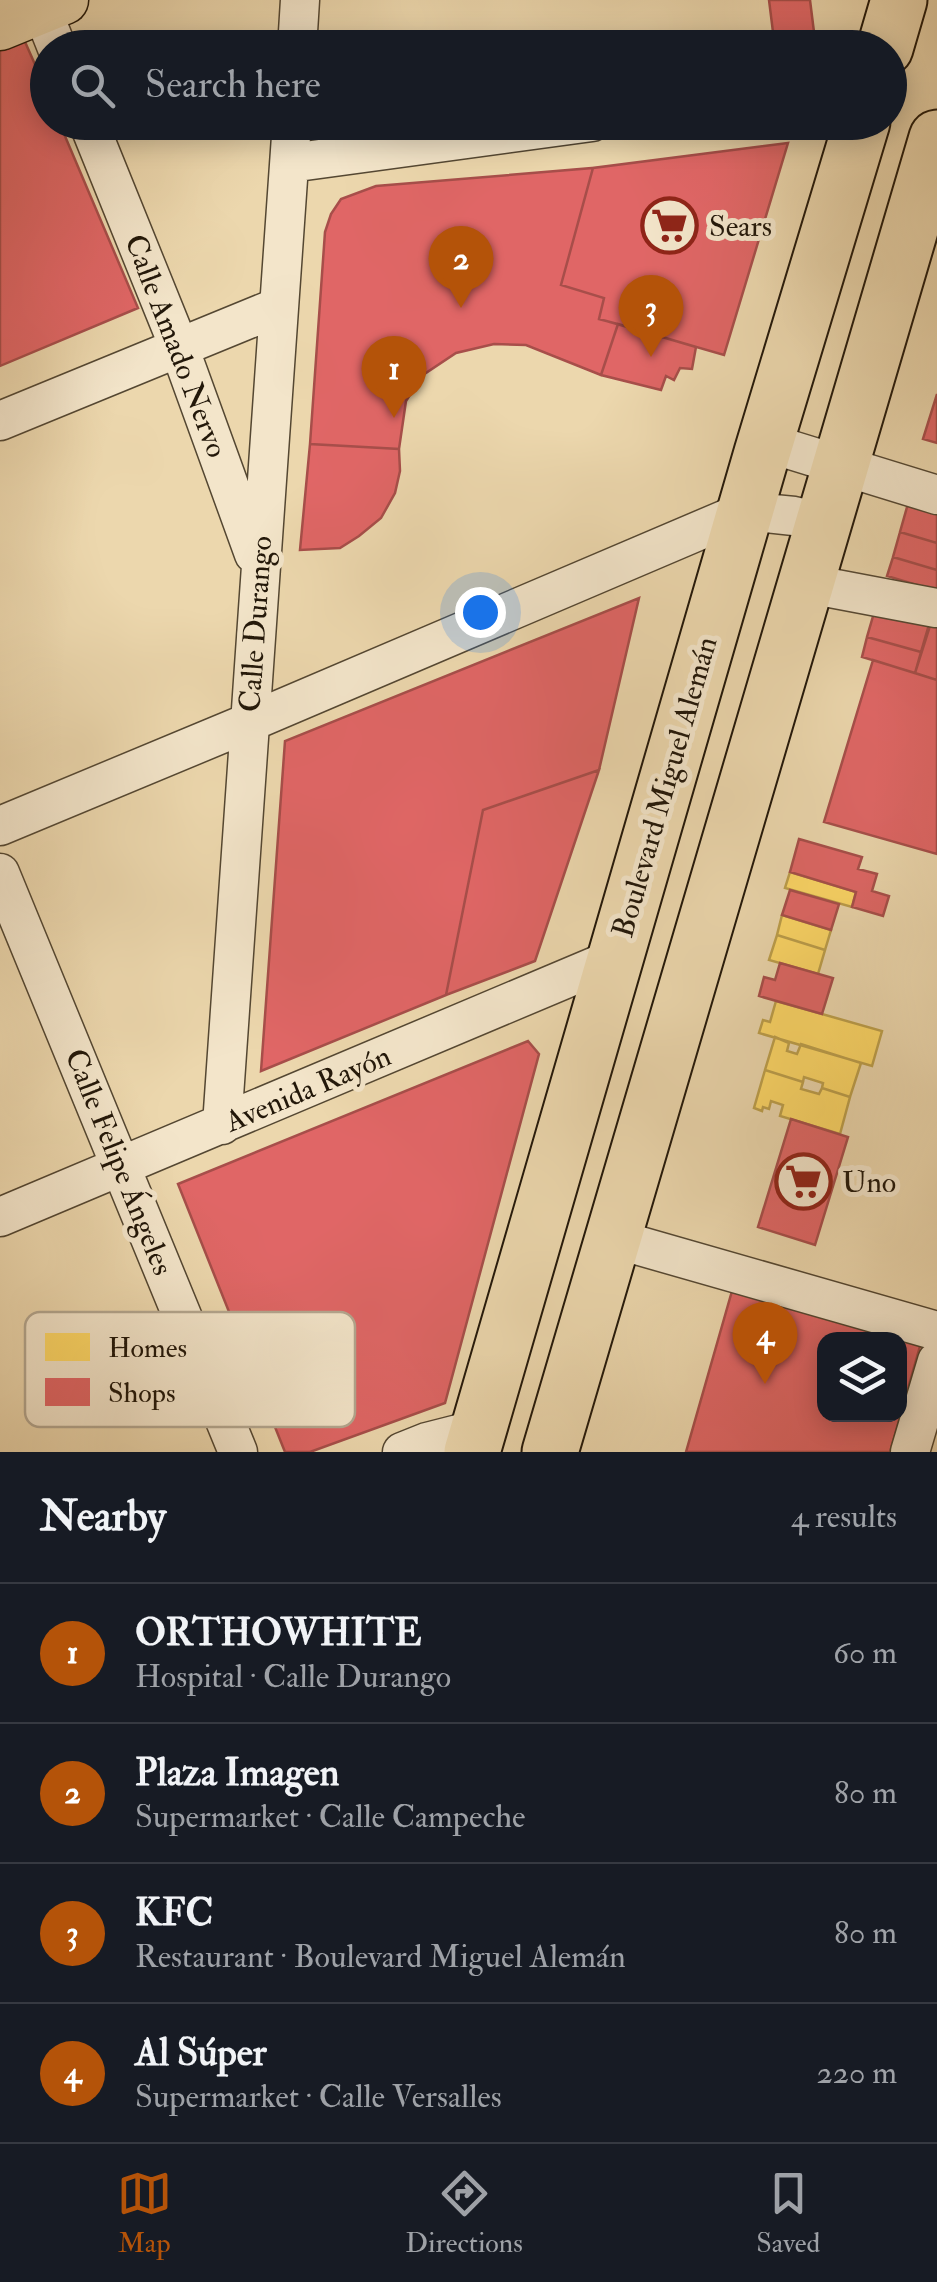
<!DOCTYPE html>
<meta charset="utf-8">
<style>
body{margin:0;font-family:"IM FELL Double Pica",serif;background:#242831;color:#f1f3f6}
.controls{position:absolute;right:30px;bottom:30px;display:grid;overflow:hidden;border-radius:20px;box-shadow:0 5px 25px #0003}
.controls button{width:90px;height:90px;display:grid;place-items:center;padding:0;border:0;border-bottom:2px solid #363941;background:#171b24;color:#f1f3f6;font:50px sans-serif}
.you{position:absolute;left:480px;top:612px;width:35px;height:35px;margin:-25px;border:8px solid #fff;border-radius:50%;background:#1a73e8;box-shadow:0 0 0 15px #1a73e833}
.badge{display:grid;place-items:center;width:65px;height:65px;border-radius:50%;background:#b45309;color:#fff;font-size:32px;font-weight:700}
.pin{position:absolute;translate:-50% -82px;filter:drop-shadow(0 2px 5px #0008)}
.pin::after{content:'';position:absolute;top:52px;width:35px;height:30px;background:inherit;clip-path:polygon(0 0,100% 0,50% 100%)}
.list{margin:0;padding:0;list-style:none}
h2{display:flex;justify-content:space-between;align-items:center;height:130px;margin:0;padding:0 40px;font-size:42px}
h2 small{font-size:32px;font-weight:400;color:#9ea1a6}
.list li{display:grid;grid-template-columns:65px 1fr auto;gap:30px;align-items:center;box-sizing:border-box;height:140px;padding:0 40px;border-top:2px solid #363941}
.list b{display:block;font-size:38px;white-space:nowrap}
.list p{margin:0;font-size:32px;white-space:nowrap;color:#9ea1a6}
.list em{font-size:32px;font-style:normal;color:#9ea1a6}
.icon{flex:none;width:55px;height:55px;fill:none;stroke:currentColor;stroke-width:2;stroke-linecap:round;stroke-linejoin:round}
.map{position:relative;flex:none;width:937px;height:1452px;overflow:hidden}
.search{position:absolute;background:#171b24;box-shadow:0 5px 25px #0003;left:30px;right:30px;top:30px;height:110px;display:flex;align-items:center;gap:25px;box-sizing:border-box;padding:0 35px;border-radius:55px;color:#9ea1a6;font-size:38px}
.sheet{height:690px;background:#171b24}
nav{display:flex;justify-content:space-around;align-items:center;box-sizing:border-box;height:140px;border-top:2px solid #363941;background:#171b24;font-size:28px;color:#9ea1a6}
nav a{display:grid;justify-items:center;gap:5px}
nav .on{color:#b45309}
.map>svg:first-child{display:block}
</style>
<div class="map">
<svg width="937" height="1452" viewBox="0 0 937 1452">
<rect width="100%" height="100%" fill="#ecd7ad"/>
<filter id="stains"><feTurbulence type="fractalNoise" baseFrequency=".002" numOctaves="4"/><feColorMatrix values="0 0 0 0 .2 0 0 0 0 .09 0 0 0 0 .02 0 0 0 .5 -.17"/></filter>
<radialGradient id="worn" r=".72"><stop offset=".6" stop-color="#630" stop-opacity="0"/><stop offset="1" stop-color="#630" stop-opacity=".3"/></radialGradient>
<!-- homes -->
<path fill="#ffd966" stroke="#bd9f4a" stroke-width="2.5" d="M790 872 856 892 852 907 785 888Z
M782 915 831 930 825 950 777 935Z
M777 935 825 950 818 974 769 960Z
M776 1001 882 1031 872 1066 759 1033 763 1020 770 1022Z
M775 1037 789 1043 787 1051 797 1054 801 1044 861 1063 850 1097 822 1088 823 1083 804 1077 803 1082 765 1070Z
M765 1070 803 1082 801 1089 819 1094 822 1088 850 1097 840 1134 780 1116 783 1105 771 1101 769 1109 763 1107 762 1111 754 1108Z"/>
<!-- shops -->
<path fill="#e06666" stroke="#a74e4a" stroke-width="2.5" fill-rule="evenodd" d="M769 0H810L816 48H775Z
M22 35 48 94V122H59L138 308 0 366V45Z
M788 143 724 355 599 319 604 298 561 285 593 168Z
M593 168 561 285 604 298 599 319 618 324 601 375 526 345 494 344 456 353 423 375 406 401 399 449 310 444 325 232 331 214 341 199 376 186Z
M618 324 696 347 692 369 680 368 674 380 666 376 661 390 601 375Z
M937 394V443L923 439Z
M310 444 399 449 400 471 395 493 381 518 359 536 340 548 300 550Z
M909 500 937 508V543L900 532Z
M900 532 937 543V570L893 557Z
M893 557 937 570V591L887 576Z
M639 598 599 770 483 810 446 995 261 1071 285 741Z
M937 604V680L915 673Z
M876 606 930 621 921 652 867 637Z
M867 637 921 652 915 673 862 657Z
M873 660 937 680V854L824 822Z
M599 770 535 961 446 995 483 810Z
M799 839 862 857 858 869 877 874 872 891 889 896 883 916 852 907 856 892 790 872Z
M790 890 839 904 831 930 782 915Z
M780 963 833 978 822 1014 759 996 764 977 775 980Z
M528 1041 539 1054 445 1403 310 1452H285L178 1184Z
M791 1119 848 1137 815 1245 758 1227Z
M736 1277 924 1332 890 1452H686ZM824 1340H900V1414H824Z"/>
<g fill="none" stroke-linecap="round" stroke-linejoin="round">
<defs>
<path id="minor" d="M38 0 57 48
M297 48 300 0
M88 122 179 347 254 554
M290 163 592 122
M0 421 278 307
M765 442 937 495
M804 583 936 608
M0 826 250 722 745 511 794 516 822 522
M0 873 238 1452
M222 1125 292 122
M0 1217 615 958
M612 1238 937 1331
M402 1452 427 1442 478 1429
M910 1452 937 1361"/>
<path id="major" d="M0 26 64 0"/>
<path id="highway" d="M885 48 899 0
M472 1452 762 453 862 122
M550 1452 937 138"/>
</defs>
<!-- minor casing -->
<use href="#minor" stroke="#544732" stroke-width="41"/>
<!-- major casing -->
<use href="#major" stroke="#221709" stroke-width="51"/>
<!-- highway casing -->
<use href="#highway" stroke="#221709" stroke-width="59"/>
<!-- minor -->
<use href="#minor" stroke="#f3e5ca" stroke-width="38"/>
<!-- major -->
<use href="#major" stroke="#ecd7ad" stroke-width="48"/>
<!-- highway -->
<use href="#highway" stroke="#ecd7ad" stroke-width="55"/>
</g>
<!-- icons -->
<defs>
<symbol id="supermarket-ring" viewBox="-11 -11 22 22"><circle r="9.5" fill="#f3e5ca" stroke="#8f2418" stroke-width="1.5"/><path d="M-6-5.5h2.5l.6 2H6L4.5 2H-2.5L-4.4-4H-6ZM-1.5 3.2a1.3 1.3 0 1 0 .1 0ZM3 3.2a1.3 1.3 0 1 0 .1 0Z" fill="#8f2418"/></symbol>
</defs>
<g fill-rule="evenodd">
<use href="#supermarket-ring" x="638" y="194" width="63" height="63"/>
<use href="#supermarket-ring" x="772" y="1150" width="63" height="63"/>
</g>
<g text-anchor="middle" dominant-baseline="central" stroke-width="10" stroke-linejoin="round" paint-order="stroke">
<!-- poi labels -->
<g font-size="30" fill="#221709" stroke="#f3e5ca" text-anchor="start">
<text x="709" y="226">Sears</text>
<text x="842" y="1182">Uno</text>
</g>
<!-- street labels -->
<g font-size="30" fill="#221709" stroke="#f3e5ca">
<text transform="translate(176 346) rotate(69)">Calle Amado Nervo</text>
<text transform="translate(256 624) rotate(-86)">Calle Durango</text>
<text transform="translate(665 787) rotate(-74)">Boulevard Miguel Alemán</text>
<text transform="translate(308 1089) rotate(-23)">Avenida Rayón</text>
<text transform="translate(119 1162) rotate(68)">Calle Felipe Ángeles</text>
</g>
</g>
<!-- legend -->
<rect x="25" y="1312" width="330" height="115" rx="15" fill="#f3e5ca" stroke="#b4a790" stroke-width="2.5"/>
<rect x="45" y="1333" width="45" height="28" fill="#ffd966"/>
<rect x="45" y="1378" width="45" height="28" fill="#e06666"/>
<g font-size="28" fill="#221709">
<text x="108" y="1357">Homes</text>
<text x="108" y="1402">Shops</text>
</g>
<rect width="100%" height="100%" filter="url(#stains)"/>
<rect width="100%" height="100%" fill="url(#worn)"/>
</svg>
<div class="controls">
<button><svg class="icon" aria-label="layers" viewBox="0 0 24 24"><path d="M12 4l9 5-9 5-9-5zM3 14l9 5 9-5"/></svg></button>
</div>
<div class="you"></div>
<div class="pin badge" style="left:394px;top:418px">1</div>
<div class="pin badge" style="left:461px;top:308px">2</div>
<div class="pin badge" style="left:651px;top:357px">3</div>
<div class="pin badge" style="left:765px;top:1384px">4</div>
<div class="search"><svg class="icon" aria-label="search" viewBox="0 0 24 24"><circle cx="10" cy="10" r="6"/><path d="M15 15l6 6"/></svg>Search here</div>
</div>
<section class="sheet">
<h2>Nearby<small>4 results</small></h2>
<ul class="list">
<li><span class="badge">1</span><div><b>ORTHOWHITE</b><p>Hospital · Calle Durango</p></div><em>60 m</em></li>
<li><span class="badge">2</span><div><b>Plaza Imagen</b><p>Supermarket · Calle Campeche</p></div><em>80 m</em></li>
<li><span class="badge">3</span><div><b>KFC</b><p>Restaurant · Boulevard Miguel Alemán</p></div><em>80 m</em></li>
<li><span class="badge">4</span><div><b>Al Súper</b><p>Supermarket · Calle Versalles</p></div><em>220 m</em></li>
</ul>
</section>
<nav>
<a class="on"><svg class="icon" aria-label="map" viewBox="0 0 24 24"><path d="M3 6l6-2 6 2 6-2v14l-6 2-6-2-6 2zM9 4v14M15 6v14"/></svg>Map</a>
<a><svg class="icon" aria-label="directions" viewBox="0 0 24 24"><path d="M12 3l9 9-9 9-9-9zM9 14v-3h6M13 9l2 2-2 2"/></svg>Directions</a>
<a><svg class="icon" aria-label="saved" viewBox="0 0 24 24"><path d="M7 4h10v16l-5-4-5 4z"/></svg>Saved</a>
</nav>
